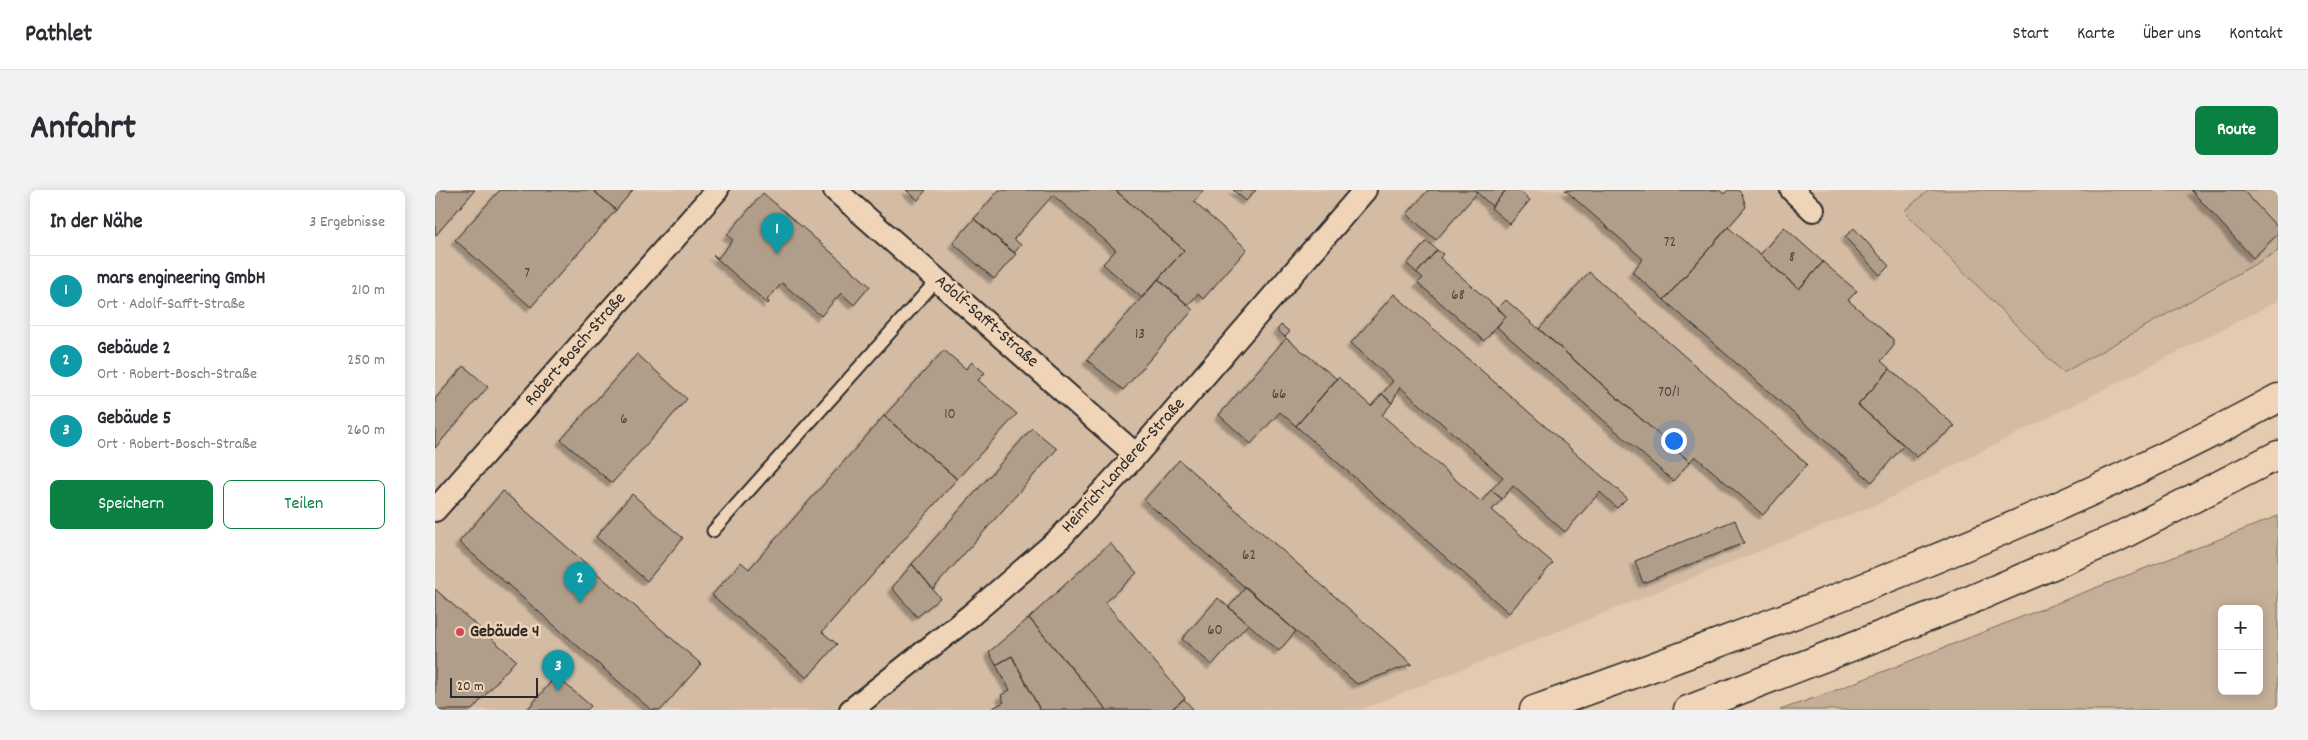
<!DOCTYPE html>
<html lang="de">
<meta charset="utf-8">
<style>
body{margin:0;font-family:Dekko,sans-serif;background:#f2f2f3;color:#2b2b33}
.controls{position:absolute;right:15px;bottom:15px;display:grid;overflow:hidden;border-radius:8px;box-shadow:0 2px 12px #0003}
.controls button{width:45px;height:45px;display:grid;place-items:center;padding:0;border:0;border-bottom:1px solid #e1e1e2;background:#fff;color:#2b2b33;font:25px sans-serif}
.scale{position:absolute;left:15px;bottom:12px;width:88px;box-sizing:border-box;padding-left:5px;border:2px solid #2b2b2b;border-top:0;font-size:14px;line-height:18px;white-space:nowrap;color:#2b2b2b;-webkit-text-stroke:4px #f0d4b7;paint-order:stroke}
.you{position:absolute;left:1238px;top:250px;width:18px;height:18px;margin:-12px;border:4px solid #fff;border-radius:50%;background:#1a73e8;box-shadow:0 0 0 8px #1a73e833}
.badge{display:grid;place-items:center;width:32px;height:32px;border-radius:50%;background:#0b8043;color:#fff;font-size:16px;font-weight:700}
.pin{position:absolute;translate:-50% -41px;filter:drop-shadow(0 1px 2px #0008)}
.pin::after{content:'';position:absolute;top:26px;width:18px;height:15px;background:inherit;clip-path:polygon(0 0,100% 0,50% 100%)}
.list{margin:0;padding:0;list-style:none}
h2{display:flex;justify-content:space-between;align-items:center;height:65px;margin:0;padding:0 20px;font-size:21px}
h2 small{font-size:16px;font-weight:400;color:#7c7c81}
.list li{display:grid;grid-template-columns:32px 1fr auto;gap:15px;align-items:center;box-sizing:border-box;height:70px;padding:0 20px;border-top:1px solid #e1e1e2}
.list b{display:block;font-size:19px;white-space:nowrap}
.list p{margin:0;font-size:16px;white-space:nowrap;color:#7c7c81}
.list em{font-size:16px;font-style:normal;color:#7c7c81}
.actions{display:flex;gap:10px;padding:15px 20px}
.actions a{flex:1;padding:11px 0;border:1px solid #0b8043;border-radius:8px;text-align:center;font-size:18px;color:#0b8043}
.actions .main{background:#0b8043;color:#fff}
.map{position:relative;flex:none;width:1843px;height:520px;overflow:hidden;border-radius:8px}
header{display:flex;align-items:center;gap:30px;box-sizing:border-box;height:70px;padding:0 25px;background:#fff;border-bottom:1px solid #e1e1e2}
header strong{font-size:24px}
nav{display:flex;gap:28px;margin-inline-start:auto;font-size:18px}
.intro{display:flex;align-items:center;justify-content:space-between;box-sizing:border-box;height:120px;padding:0 30px}
h1{margin:0;font-size:35px}
.button{padding:12px 22px;border-radius:8px;background:#0b8043;color:#fff;font-size:18px;font-weight:700}
main{display:flex;gap:30px;padding:0 30px}
aside{flex:1;background:#fff;border-radius:8px;box-shadow:0 2px 12px #0003}
.map>svg:first-child{display:block}
</style>
<header>
<strong>Pathlet</strong>
<nav><a>Start</a><a>Karte</a><a>Über uns</a><a>Kontakt</a></nav>
</header>
<div class="intro"><h1>Anfahrt</h1><a class="button">Route</a></div>
<main>
<aside>
<h2>In der Nähe<small>3 Ergebnisse</small></h2>
<ul class="list">
<li><span class="badge" style="background:#0f9aa8">1</span><div><b>mars engineering GmbH</b><p>Ort · Adolf-Safft-Straße</p></div><em>210 m</em></li>
<li><span class="badge" style="background:#0f9aa8">2</span><div><b>Gebäude 2</b><p>Ort · Robert-Bosch-Straße</p></div><em>250 m</em></li>
<li><span class="badge" style="background:#0f9aa8">3</span><div><b>Gebäude 5</b><p>Ort · Robert-Bosch-Straße</p></div><em>260 m</em></li>
</ul>
<div class="actions"><a class="main">Speichern</a><a>Teilen</a></div>
</aside>
<div class="map">
<svg width="1843" height="520" viewBox="0 0 1843 520">
<defs>
<filter id="shadow"><feDropShadow dx="-4.5" dy="4.5" stdDeviation="1" flood-color="#0004"/></filter>
</defs>
<rect width="100%" height="100%" fill="#e4caaf"/>
<filter id="ink" filterUnits="userSpaceOnUse"><feTurbulence type="fractalNoise" baseFrequency=".02" numOctaves="2"/><feDisplacementMap in="SourceGraphic" scale="10" xChannelSelector="R" yChannelSelector="G"/><feConvolveMatrix kernelMatrix="1 2 1 2 8 2 1 2 1" color-interpolation-filters="sRGB"/></filter>
<g filter="url(#ink)">
<!-- built -->
<path fill="#d4bca4" d="M0 0H1843V111L1443 314 925 520H0Z"/>
<!-- green -->
<path fill="#c5af99" stroke="#786d62" fill-rule="evenodd" d="M1494 0H1843V61L1628 183 1469 21Z
M1843 326V520H1345L1396 502ZM1787 419H1824V501H1787Z"/>
<!-- building -->
<path fill="#b09d8a" stroke="#2b2b2b" filter="url(#shadow)" d="M0 0H40L0 46Z
M65 0H158L181 20 96 117 20 50Z
M158 0H198L181 20Z
M471 0H491L483 10Z
M564 0H680L749 60 707 108 668 74 681 60 618 5 579 49 586 55 579 63 539 29Z
M680 0H769L759 12 812 59 768 109 763 104 753 115 723 89 749 60Z
M798 0H821L811 11Z
M993 0H1039L1042 3 1001 50 972 24Z
M1039 0H1071L1057 16Z
M1071 0H1084L1095 10 1075 34 1056 18Z
M1130 0H1284L1289 4 1293 0H1303L1307 4 1311 17 1229 110 1197 82 1208 69Z
M1756 0H1808L1843 38V44L1818 68Z
M328 3 435 96 419 115 406 103 386 126 347 93 332 110 334 112 333 114 278 65 283 68 298 50 292 45Z
M539 29 581 64 559 89 518 53Z
M1293 37 1364 99 1388 72 1422 101 1413 110 1458 149V157L1446 171 1455 179 1423 215 1469 255 1437 292 1229 110Z
M1349 37 1388 72 1364 99 1325 65Z
M1419 38 1454 76 1445 85 1410 47Z
M992 51 1002 60 982 83 972 74Z
M1002 60 1008 64 1005 68 1071 126 1049 151 983 93 988 88 982 83Z
M1154 82 1372 274 1328 325 1260 266 1255 272 1104 139Z
M723 89 758 120 688 200 652 170Z
M959 104 1192 308 1182 318 1165 302 1130 342 1078 296 1067 309 1056 300 1068 287 965 197 957 213 947 204 958 191 916 153Z
M1071 110 1255 272 1238 291 1062 137 1071 126 1063 118Z
M846 135 855 142 850 147 842 140Z
M851 148 902 189 861 236 845 222 816 254 784 225Z
M509 160 531 179 537 172 550 183 543 190 582 224 522 289 449 226Z
M202 164 252 209 177 293 126 250Z
M29 176 53 197 0 258V209Z
M1455 179 1520 236 1482 267 1423 215Z
M903 187 936 216 947 204 957 213 947 225 1046 312 1056 300 1067 309 1057 320 1118 373 1074 423 861 236Z
M449 226 522 289 387 442 402 454 372 488 277 405 306 372 314 379Z
M597 238 622 259 498 399 477 374Z
M744 270 977 474 922 494 709 310Z
M68 301 266 474 226 520H216L24 352Z
M197 304 248 348 212 391 161 347Z
M1300 330 1309 353 1208 393 1200 371Z
M675 353 702 383 670 412 750 508 736 520H672L594 428Z
M477 374 505 408 482 427 457 398Z
M811 397 861 441 844 461 794 417Z
M0 399 81 470 37 520H0Z
M783 408 813 434 777 475 747 449Z
M594 428 672 520H605L577 466 561 475 554 462Z
M577 466 605 520H554L569 512 566 505 575 500 561 475Z
M121 486 156 516 152 520H92Z
M749 509 759 520H736Z"/>
<g fill="none" stroke-linecap="round" stroke-linejoin="round">
<defs>
<path id="service" d="M278 341 502 90"/>
<path id="minor" d="M400 0 701 265
M1357 0 1378 20
M0 320 282 0
M416 520 536 425 625 348 701 265 930 0"/>
<path id="trunk" d="M1099 520C1352 429 1606 337 1843 208
M1253 520 1519 417 1681 348 1843 265"/>
</defs>
<!-- service casing -->
<use href="#service" stroke="#2b2b2b" stroke-width="15"/>
<!-- minor casing -->
<use href="#minor" stroke="#2b2b2b" stroke-width="26"/>
<!-- trunk casing -->
<use href="#trunk" stroke="#2b2b2b" stroke-width="31"/>
<!-- service -->
<use href="#service" stroke="#f0d4b7" stroke-width="11"/>
<!-- minor -->
<use href="#minor" stroke="#f0d4b7" stroke-width="22"/>
<!-- trunk -->
<use href="#trunk" stroke="#f0d4b7" stroke-width="28"/>
</g>
</g>
<!-- markers -->
<circle fill="#d1495b" stroke="#f0d4b7" stroke-width="2" cx="25" cy="442" r="5"/>
<g text-anchor="middle" dominant-baseline="central" stroke-width="5" stroke-linejoin="round" paint-order="stroke">
<!-- number labels -->
<g font-size="15" fill="#4c4843">
<text x="1235" y="53">72</text>
<text x="1357" y="68">8</text>
<text x="92" y="84">7</text>
<text x="1023" y="106">68</text>
<text x="705" y="145">13</text>
<text x="1234" y="203">70/1</text>
<text x="844" y="205">66</text>
<text x="515" y="225">10</text>
<text x="189" y="230">6</text>
<text x="814" y="366">62</text>
<text x="780" y="441">60</text>
</g>
<!-- street labels -->
<g font-size="18" fill="#2b2b2b" stroke="#f0d4b7">
<text transform="translate(551 132) rotate(41)">Adolf-Safft-Straße</text>
<text transform="translate(141 160) rotate(-49)">Robert-Bosch-Straße</text>
<text transform="translate(689 276) rotate(-48)">Heinrich-Landerer-Straße</text>
</g>
<!-- poi labels -->
<g font-size="18" font-weight="bold" fill="#2b2b2b" stroke="#f0d4b7" text-anchor="start">
<text x="35" y="442">Gebäude 4</text>
</g>
</g>
</svg>
<div class="controls">
<button>+</button>
<button>−</button>
</div>
<div class="scale">20 m</div>
<div class="you"></div>
<div class="pin badge" style="left:342px;top:64px;background:#0f9aa8">1</div>
<div class="pin badge" style="left:145px;top:413px;background:#0f9aa8">2</div>
<div class="pin badge" style="left:123px;top:501px;background:#0f9aa8">3</div>
</div>
</main>
